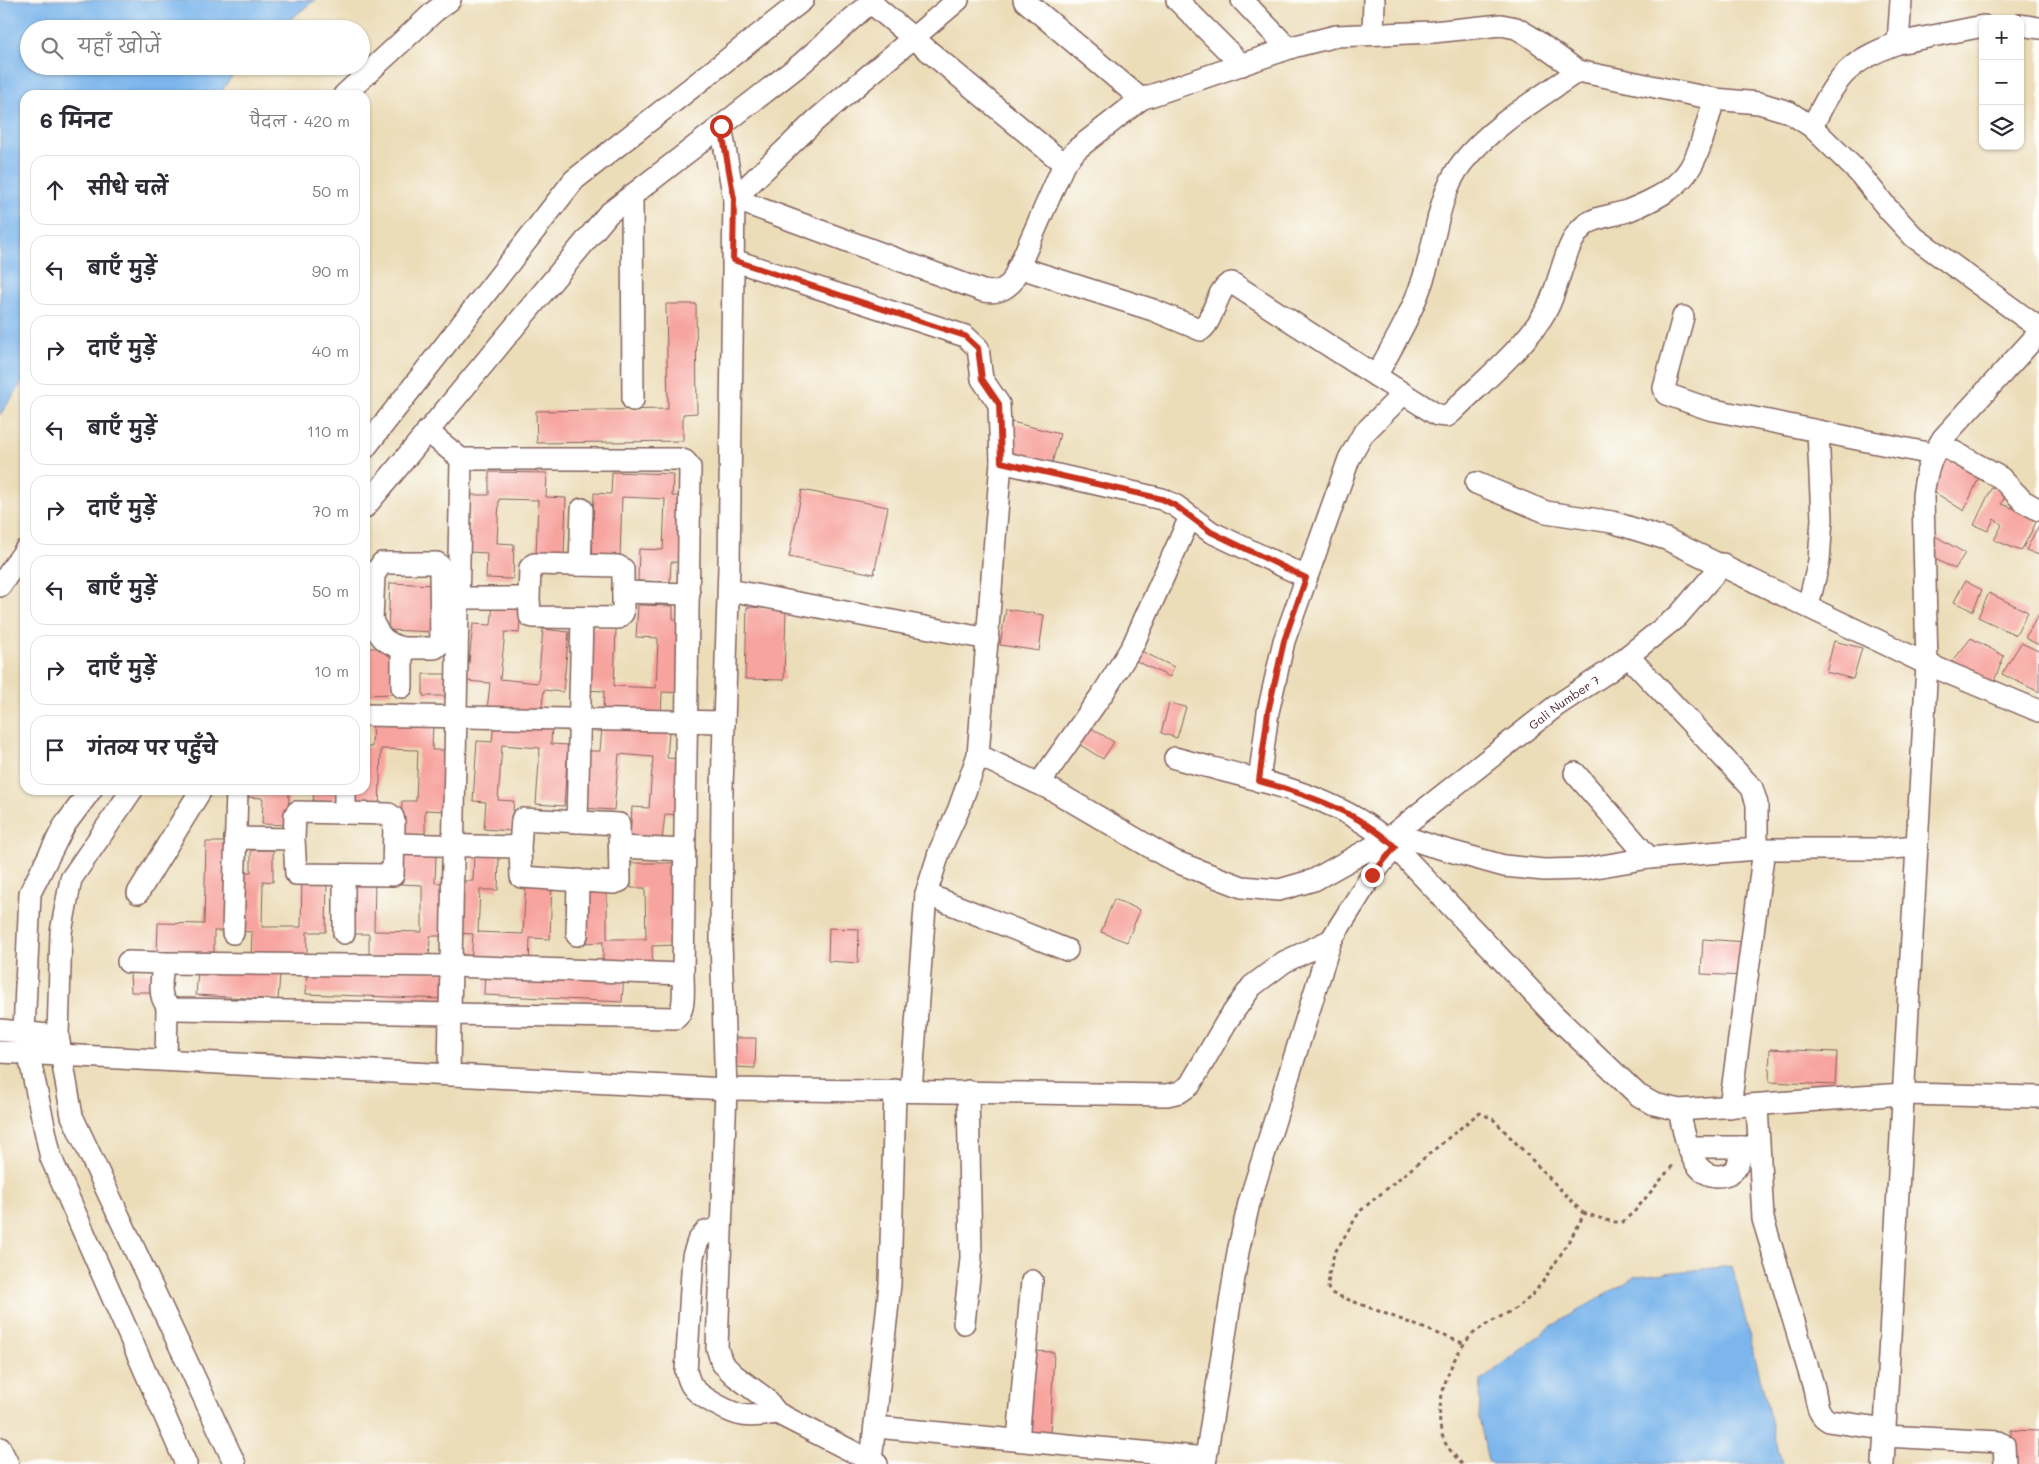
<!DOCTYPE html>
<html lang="hi">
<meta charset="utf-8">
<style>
body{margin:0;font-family:Mali,"Playpen Sans Deva",sans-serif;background:#f7f7f7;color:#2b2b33}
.controls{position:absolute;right:15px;top:15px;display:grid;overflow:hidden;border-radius:10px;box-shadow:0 1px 4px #0004}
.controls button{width:45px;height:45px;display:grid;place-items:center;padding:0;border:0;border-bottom:1px solid #e1e1e2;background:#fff;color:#2b2b33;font:25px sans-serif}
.stop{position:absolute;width:15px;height:15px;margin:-11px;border:4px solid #c8321e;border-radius:50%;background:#fff}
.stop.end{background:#c8321e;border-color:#fff;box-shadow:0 1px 5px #0008}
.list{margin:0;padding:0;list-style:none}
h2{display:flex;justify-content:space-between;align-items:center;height:65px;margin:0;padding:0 20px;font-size:21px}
h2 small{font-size:16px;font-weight:400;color:#7c7c81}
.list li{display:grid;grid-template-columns:32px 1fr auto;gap:15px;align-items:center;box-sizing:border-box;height:70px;margin:0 10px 10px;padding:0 10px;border:1px solid #e1e1e2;border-radius:15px}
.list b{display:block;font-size:19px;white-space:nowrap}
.list em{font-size:16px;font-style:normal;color:#7c7c81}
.icon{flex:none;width:28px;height:28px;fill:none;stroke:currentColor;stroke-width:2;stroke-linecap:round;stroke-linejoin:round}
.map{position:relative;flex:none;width:2039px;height:1464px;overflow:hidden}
.search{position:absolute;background:#fff;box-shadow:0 1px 4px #0004;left:20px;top:20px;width:350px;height:55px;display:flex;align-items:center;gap:12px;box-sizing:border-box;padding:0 18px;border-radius:28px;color:#7c7c81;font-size:19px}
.panel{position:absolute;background:#fff;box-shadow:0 1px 4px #0004;left:20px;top:90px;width:350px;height:705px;border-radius:15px}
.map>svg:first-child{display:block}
</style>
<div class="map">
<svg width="2039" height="1464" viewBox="0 0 2039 1464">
<rect width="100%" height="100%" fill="#fdfcf7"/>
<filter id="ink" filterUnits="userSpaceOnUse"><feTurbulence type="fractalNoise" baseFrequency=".02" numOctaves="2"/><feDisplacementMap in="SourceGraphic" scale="10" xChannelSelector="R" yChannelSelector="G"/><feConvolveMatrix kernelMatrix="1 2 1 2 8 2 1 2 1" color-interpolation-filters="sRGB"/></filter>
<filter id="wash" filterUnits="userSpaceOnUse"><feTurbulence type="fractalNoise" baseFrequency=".0096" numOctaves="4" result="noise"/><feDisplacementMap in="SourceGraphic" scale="20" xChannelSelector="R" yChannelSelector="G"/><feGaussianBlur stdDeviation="1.12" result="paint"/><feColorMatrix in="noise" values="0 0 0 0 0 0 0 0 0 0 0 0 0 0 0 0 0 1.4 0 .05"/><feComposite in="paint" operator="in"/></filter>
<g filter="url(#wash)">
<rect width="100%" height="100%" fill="#ecddb9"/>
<!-- water -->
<path fill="#7bb6ec" stroke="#626a8c" d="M0 0H315L278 29H29V66H239L219 95H25V378L0 415Z
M1732 1266 1782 1464H1492L1488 1461 1479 1418 1481 1381 1550 1327 1637 1276Z"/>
<g id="blocks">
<!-- building -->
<path fill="#f7a39e" d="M666 304H696L697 413 683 414V441L537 443 536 411 668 409Z
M1012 422 1060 434 1051 467 1003 455Z
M1943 457 1981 473 1964 511 1931 490Z
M489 472 547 473 546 497 566 498 564 558 536 557 538 500 499 499 497 543 514 544 513 579 486 578 487 553 469 552 471 495H489Z
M612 472 673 474 672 496H688L686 562H671L670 582 638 581 639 549 663 550 665 499 622 497 620 557 592 556 594 493 611 494Z
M1992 487 2006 495 2001 504 2039 517 2021 551 1994 540 2002 525 1994 519 1988 531 1974 525Z
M802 490 888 507 874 574 789 557Z
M2039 525V555L2026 550Z
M1935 536 1965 553 1955 569 1929 556 1931 543Z
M1965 581 1982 590 1973 611 1954 602Z
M390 583 435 585 433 632 388 630Z
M1989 593 2028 612 2016 635 1978 617Z
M493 604 521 606 519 633 505 632 500 679 538 683 543 629 569 632 563 692 544 690 541 715 487 710 490 683 467 681 473 624 491 625Z
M638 605 673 606V619H684L680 693 662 692 661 717 603 715 604 691 585 690 587 627 616 629 614 686 656 688 658 638 636 637Z
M747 607 786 609 784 680 745 679Z
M1006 609 1044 615 1039 651 1000 645Z
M2039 614V645L2025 638Z
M1971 638 2004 656 1993 684 1952 662Z
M1834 641 1862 648 1853 679 1826 672Z
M2021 643 2039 651V692L2002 674Z
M365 648H391L392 694 365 695Z
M1137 649 1174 667 1170 677 1132 659Z
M423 674H453L452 696H423Z
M1169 703 1186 707 1177 738 1161 733Z
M494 719 552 724 551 744 568 745 564 806 536 804 540 748 502 745 498 800 514 801 511 831 484 829 486 802 473 801 477 741 492 742Z
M373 722 433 723 432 750H448L447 811 425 810V834L401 833 402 801H416L418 750 381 749 379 810 351 809 352 790H365V747H372Z
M1083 723 1114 742 1103 759 1072 740Z
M602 728 669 732 667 758 684 759 680 815 665 814 662 841 630 838 632 807 649 808 653 757 619 754 614 810 581 808 585 751H600Z
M246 790H289L288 825 262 824 263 798 246 797Z
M314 790H335V802L313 801Z
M206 842H232L230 931H214V957L157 955 158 923 204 924Z
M251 850H273V882L263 881 262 927H301L302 876 327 877 326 932H307V959L251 958 252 932 236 931 237 872H251Z
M401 854 436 855 435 883H449V936H430L429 960H369V934H353V877H375L374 931 422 932V885L401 884Z
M474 854 499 856 498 890H480L478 932 523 934 526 880 552 881 550 939 530 938 529 967 471 964 473 934 455 933 458 881H473Z
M631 863H676V945L652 946 653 971H603V942L582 943V887L607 886V939H646L645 888H631Z
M1114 899 1140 910 1127 942 1101 932Z
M829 928 859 929 858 963 828 961Z
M1703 939 1746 942 1744 976 1701 974Z
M307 967 447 972 446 999 306 994Z
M485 969 624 976 622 1002 484 995Z
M198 970 280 974 278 1000 196 995Z
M154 972V992H131L130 973Z
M732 1038H756L755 1068 732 1067Z
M1770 1049 1837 1052 1835 1085 1769 1082Z
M1029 1351 1054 1352 1050 1434 1024 1432Z
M2011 1430 2039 1431V1464H2010Z"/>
</g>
</g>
<g filter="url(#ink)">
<use href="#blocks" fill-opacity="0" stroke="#83625d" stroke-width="1"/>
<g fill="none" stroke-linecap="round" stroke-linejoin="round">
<defs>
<g id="minor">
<path d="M1024 0 1141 99"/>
<path d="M1177 0 1242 65"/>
<path d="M1242 0 1288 48"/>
<path d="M870 2 1064 164"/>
<path d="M2020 25 2039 28"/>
<path d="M1373 34 1374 0"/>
<path d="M1898 43 1983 26"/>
<path d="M1578 71C1538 99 1492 125 1462 163 1439 192 1436 236 1426 270 1415 308 1395 342 1376 376L1437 415 1447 416 1452 412C1483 381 1526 347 1547 309 1560 285 1564 243 1584 226 1595 216 1613 216 1627 211 1695 184 1695 165 1714 99"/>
<path d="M344 95 435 11 450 0"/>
<path d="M721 126 734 199 983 291C996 293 1003 291 1012 282L1064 164 1077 149 1141 99 1296 46 1336 36 1433 32 1501 25 1516 28 1528 35 1578 71 1714 99 1759 103 1789 112 1812 127 1859 173 1888 209 1914 237 2039 328"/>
<path d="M1812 127C1836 79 1845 62 1898 43L1901 0"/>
<path d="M632 195 633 400"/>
<path d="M733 260 965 336 978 348 982 379 999 404 1001 462"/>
<path d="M1018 267 1153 310 1201 330C1214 321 1217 285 1232 283L1376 376"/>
<path d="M1683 317 1664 388 1666 394 1709 409 1932 454"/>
<path d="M427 431 461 459H679L685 461 690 467 683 974C683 987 686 1010 676 1018L450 1014 461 459"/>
<path d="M1940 444 2001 478 2023 501 2039 510"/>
<path d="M365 448 574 180 803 0"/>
<path d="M1476 483 1546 512 1612 522 1666 539 1927 664 2039 711"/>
<path d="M365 507 608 214 801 64 873 0"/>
<path d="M580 565 582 509"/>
<path d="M0 586 25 550"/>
<path d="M729 590 988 639"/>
<path d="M623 592 689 594"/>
<path d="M458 598H529L530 568 534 564 618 566 623 569V613L618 618 534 617 530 616 529 598"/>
<path d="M1808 606 1819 561 1822 519 1818 431"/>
<path d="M365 616 372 620 374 575 382 563H437L440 566 441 643 435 648H402V687"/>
<path d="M372 620C379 637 385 643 402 648"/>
<path d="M1628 656 1752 788 1757 804V849"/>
<path d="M365 715 724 722"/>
<path d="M978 755 1001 462 1162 499 1176 506 1211 532 1306 577"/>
<path d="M1175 758C1250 779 1337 792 1395 847L1553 1014 1638 1095 1654 1104 1679 1110 1903 1094 2039 1097"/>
<path d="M1575 773 1649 858"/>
<path d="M1259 781 1268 712 1284 641 1349 459 1363 434 1403 394"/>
<path d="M1039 784 1105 690 1133 645 1190 517"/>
<path d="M91 790 64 826 30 893 24 1033 51 1158 186 1464"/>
<path d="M132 790 71 879 61 932 58 1036 72 1116 235 1464"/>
<path d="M345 813V790"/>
<path d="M577 822 582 618"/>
<path d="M1398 831 1408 838 1432 846 1504 866 1544 870 1584 869 1649 858 1757 849H1881L1917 846"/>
<path d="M235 838 294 839 295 815 297 812 389 814 393 817 394 822 393 875 296 874 294 839"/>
<path d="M394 844 520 847 522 819 619 824 620 881 614 883 521 877 520 847"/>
<path d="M620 847 685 850"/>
<path d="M138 893 201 790"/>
<path d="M926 894 1067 950"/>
<path d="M233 933 237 790"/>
<path d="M344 933V876"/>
<path d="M577 935 578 880"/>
<path d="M128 962 163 963C162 979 155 1004 175 1009L450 1014 449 1074"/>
<path d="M163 963 452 966 683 974"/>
<path d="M0 1030 58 1036"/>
<path d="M0 1052 726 1089 1167 1095 1180 1092 1190 1085 1227 1021 1252 986 1284 962 1331 940 1372 875 1395 847"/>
<path d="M166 1060 167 1007"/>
<path id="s1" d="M911 1090 926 894 940 850 958 811 978 755 1054 791 1174 861 1242 887 1279 890 1314 880 1387 839 1556 706 1609 671 1678 616 1723 564"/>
<path d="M1757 1105 1763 1219 1814 1388C1817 1401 1816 1414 1829 1421L1885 1429"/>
<path d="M1730 1107 1764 849"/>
<path d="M1679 1110C1684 1133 1691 1184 1725 1175 1739 1172 1740 1159 1741 1147"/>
<path d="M1688 1147H1755"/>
<path d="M720 1228 705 1232 698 1241 693 1256 686 1372C688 1376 689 1382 692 1386 699 1397 730 1413 742 1415 754 1417 766 1415 777 1413"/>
<path d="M964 1323 971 1258 968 1091"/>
<path d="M876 1427 1206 1458"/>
<path d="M1885 1436 1999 1442 2004 1445 2005 1464"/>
<path d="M1018 1440 1032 1281"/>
<path d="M0 1448 8 1464"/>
<path d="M871 1461 890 1284 895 1090"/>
<path d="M877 1464 777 1413 765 1398 734 1375 722 1363 717 1348 726 1089 721 942 722 788 729 566 734 199 816 120 958 0"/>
<path d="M1205 1464 1238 1252 1249 1203 1331 940"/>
<path d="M1883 1464 1927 664 1923 496C1926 471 1930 459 1943 438L2039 333"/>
</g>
</defs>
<!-- minor casing -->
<use href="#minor" stroke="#83625d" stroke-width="24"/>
<!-- path -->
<path stroke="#83625d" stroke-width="3" stroke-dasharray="4 4" stroke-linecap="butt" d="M1583 1213 1613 1222H1622L1634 1212 1674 1164
M1462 1464C1456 1457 1447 1448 1444 1440 1430 1409 1452 1348 1478 1330 1495 1318 1514 1312 1529 1298 1545 1283 1567 1243 1580 1223L1583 1213 1493 1119 1480 1113 1475 1116 1360 1211 1334 1254 1329 1274 1328 1288 1331 1293 1463 1343"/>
<!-- minor -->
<use href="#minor" stroke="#fff" stroke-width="21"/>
</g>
</g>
<g fill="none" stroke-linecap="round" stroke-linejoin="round" filter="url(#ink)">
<!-- route -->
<path stroke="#c8321e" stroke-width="6" d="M721 126 734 199 733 260 965 336 978 348 982 379 999 404 1001 462 1162 499 1176 506 1211 532 1306 578 1284 641 1268 712 1259 781C1308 795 1357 811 1395 847L1372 875"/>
</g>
<g text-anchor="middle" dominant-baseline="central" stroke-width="5" stroke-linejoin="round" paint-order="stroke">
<!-- street labels -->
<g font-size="12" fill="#4a1f2b" stroke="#fdfcf7">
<text stroke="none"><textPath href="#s1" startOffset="1022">Gali Number 7</textPath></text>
</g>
</g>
</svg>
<div class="controls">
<button>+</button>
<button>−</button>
<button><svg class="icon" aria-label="layers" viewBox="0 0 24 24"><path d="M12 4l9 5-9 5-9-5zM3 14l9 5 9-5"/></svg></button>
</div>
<div class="stop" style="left:721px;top:126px"></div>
<div class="stop end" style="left:1372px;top:875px"></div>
<div class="search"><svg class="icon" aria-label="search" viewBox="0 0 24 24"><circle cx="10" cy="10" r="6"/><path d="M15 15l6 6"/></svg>यहाँ खोजें</div>
<section class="panel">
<h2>6 मिनट<small>पैदल · 420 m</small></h2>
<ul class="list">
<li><svg class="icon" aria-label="ahead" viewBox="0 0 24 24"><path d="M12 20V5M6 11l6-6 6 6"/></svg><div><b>सीधे चलें</b></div><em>50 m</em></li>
<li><svg class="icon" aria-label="left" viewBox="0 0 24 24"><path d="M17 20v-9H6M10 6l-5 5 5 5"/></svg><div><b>बाएँ मुड़ें</b></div><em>90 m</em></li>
<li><svg class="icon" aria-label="right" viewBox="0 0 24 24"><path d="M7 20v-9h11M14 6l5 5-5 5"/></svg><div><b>दाएँ मुड़ें</b></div><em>40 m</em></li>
<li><svg class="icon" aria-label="left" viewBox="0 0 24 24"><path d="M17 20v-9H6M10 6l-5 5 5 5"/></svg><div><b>बाएँ मुड़ें</b></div><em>110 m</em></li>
<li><svg class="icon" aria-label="right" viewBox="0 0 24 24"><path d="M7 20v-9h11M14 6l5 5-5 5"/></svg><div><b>दाएँ मुड़ें</b></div><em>70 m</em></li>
<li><svg class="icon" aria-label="left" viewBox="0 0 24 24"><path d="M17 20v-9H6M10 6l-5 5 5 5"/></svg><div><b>बाएँ मुड़ें</b></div><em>50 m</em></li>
<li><svg class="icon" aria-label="right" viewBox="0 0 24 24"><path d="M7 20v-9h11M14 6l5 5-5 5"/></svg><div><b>दाएँ मुड़ें</b></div><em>10 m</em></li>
<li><svg class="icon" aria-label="arrive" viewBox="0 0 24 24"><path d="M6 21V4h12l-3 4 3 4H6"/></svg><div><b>गंतव्य पर पहुँचे</b></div></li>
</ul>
</section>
</div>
